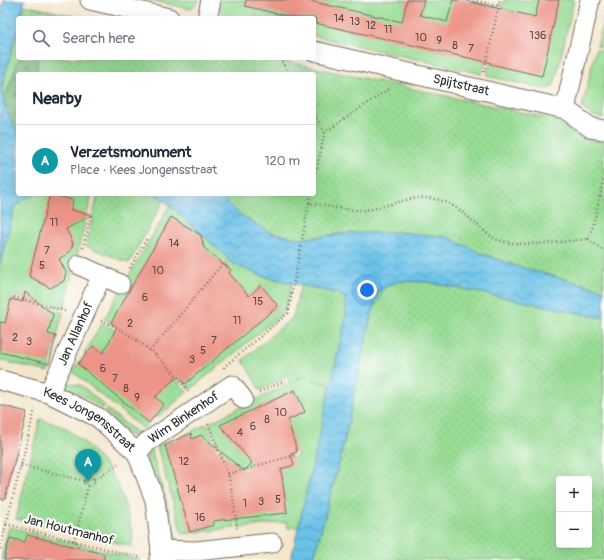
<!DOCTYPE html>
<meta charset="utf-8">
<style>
body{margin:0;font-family:Pangolin,sans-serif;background:#f6f6f7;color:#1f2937}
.controls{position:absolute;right:12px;bottom:12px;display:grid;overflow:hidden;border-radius:4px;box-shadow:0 4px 16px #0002}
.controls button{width:36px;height:36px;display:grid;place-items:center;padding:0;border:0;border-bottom:1px solid #e0e1e3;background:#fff;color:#1f2937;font:20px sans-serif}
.you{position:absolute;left:367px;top:290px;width:14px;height:14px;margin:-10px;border:3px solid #fff;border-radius:50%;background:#1a73e8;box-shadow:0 0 0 6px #1a73e833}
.badge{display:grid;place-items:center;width:26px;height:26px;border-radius:50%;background:#db2777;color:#fff;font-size:13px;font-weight:700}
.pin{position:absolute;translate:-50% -33px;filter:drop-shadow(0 1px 2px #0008)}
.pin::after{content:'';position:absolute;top:21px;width:14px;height:12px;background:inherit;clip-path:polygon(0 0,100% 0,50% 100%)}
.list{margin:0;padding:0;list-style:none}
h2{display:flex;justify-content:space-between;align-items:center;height:52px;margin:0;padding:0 16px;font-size:17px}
h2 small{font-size:13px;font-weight:400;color:#747a83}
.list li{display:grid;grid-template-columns:26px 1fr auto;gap:12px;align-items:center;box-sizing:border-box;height:72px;padding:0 16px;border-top:1px solid #e0e1e3}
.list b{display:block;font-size:15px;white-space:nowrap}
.list p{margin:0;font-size:13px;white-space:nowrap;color:#747a83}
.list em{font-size:13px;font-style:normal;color:#747a83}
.icon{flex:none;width:22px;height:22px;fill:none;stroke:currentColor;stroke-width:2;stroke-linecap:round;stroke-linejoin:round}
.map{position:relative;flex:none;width:604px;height:560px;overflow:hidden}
.search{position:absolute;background:#fff;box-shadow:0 4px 16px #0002;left:16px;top:16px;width:300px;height:44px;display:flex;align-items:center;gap:10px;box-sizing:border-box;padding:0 14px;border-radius:4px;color:#747a83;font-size:15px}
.panel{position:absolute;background:#fff;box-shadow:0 4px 16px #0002;left:16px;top:72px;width:300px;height:124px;border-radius:4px}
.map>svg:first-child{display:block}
</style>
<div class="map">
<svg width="604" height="560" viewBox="0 0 604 560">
<defs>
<pattern id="grass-dots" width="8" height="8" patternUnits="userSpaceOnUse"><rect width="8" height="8" fill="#98dc94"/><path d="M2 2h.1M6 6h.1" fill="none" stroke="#83bd80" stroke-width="1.8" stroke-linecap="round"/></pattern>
<pattern id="forest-firs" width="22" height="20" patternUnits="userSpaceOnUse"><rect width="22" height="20" fill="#7abc7e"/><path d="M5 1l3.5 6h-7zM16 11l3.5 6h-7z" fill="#649967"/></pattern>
<pattern id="water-waves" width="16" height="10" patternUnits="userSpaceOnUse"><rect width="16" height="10" fill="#6ac2e8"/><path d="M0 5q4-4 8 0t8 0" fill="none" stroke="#579ebc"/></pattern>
</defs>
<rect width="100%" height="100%" fill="#fff"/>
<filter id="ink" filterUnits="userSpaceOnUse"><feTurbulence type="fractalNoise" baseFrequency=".025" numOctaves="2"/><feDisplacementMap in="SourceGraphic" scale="8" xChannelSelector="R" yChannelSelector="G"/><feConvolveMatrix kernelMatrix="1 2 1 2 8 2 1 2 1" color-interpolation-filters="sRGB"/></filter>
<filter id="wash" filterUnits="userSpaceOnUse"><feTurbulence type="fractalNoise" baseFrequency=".012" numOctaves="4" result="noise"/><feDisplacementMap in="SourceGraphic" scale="16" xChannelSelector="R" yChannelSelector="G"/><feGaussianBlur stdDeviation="0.9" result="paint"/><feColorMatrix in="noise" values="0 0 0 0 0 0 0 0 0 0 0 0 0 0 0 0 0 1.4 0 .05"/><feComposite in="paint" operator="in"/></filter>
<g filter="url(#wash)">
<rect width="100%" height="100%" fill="#f3e6cc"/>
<!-- grass -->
<path fill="url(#grass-dots)" stroke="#628460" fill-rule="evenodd" d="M24 5 84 18H20Z
M18 27V58H270L552 119 584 139 604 142V290L516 266 483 254 349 233 301 239 269 232 239 214 219 194H314V74H18L5 107 2 87Z
M98 194H155L164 200 129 263 86 246Z
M398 281 428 282 604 318V560H313L341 456 369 325 378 291ZM559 479H589V545H559Z
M301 285 336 293 345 298 346 317 331 385 302 377 290 383 287 377 260 390 243 360 293 317Z
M40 419 66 428 87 445 106 466 118 485 128 514 133 538 131 546 16 519Z"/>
<!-- forest -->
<path fill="url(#forest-firs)" stroke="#527454" d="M19 58H38L36 74H18V134L1 109Z"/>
<!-- green -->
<path fill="#98dc94" stroke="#628460" d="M150 0H200L191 9Z
M221 0H464L497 7 482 74 314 36V18H235L225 16 219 9Z
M504 0H574L555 82 551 88 545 89 487 76Z
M604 17V47L597 46Z
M596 49 604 51V118L593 116 582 108Z
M37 194H92L64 308 12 295 10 298 63 312 48 372 0 360V264L14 209 23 199Z
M170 205 234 264 262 276 292 283 285 311 190 390 166 362 153 351 227 262 224 260 150 348 137 338 104 319Z
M102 323 136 342 163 364 187 392 158 417 155 415 143 429 72 371 85 355 84 354Z
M302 377 331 385 299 527 288 528 287 522 239 528 234 492 229 475 298 456 297 452 228 472 224 456 209 423Z
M66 382 82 386 105 406 102 409 85 397 68 388Z
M107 409 142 437H135L129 435 105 412Z
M206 424 221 459 230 486 235 528 182 534 157 446 178 439Z
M150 447 163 490 158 491 147 464V450Z
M164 494 177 541 171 538 167 532 159 495Z
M9 527 140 560H1Z"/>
<!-- water -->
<path fill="url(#water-waves)" stroke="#4a768a" d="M4 0H25L20 18H18V27L2 87 5 107 18 133V194H37L23 199 14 209 0 264V19Z
M155 194H219L239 214 269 232 301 239 349 233 402 232 447 237 483 254 516 266 604 290V318L428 282 398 281 378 291 369 325 341 456 313 560H291L346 317 345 298 336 293 262 276 234 264 164 200Z"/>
<g id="blocks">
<!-- building -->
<path fill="#ec9487" d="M246 0H305L402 22 407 0H424L420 15 447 22 453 0H463L535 17 539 0H559L542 76 490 64 491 63 315 23 316 18H295L245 6Z
M50 194 73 200 71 210 92 215 66 229 73 243 71 251 59 259 66 272 64 281 50 288 29 276Z
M171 217 201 235 204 248 231 270 229 273 249 296 261 285 278 306 185 384 178 376 155 397 164 404 149 423 78 364 93 346 103 353 117 327 111 323Z
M25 292 53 314 48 334 56 336 49 364 0 352V322L5 323 11 299 23 302Z
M295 390 305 412 288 420 297 452 291 454 294 465 281 469 287 513 213 521 214 525 190 532 165 445 191 433 192 439 201 435 244 471 252 463 220 425Z
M0 405 27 412 5 499H0Z
M27 535 104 554V560H4L10 538 25 542Z"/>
</g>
</g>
<g filter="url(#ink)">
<use href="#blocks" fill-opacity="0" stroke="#716c63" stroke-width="1"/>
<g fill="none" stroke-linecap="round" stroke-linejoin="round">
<defs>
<g id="minor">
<path d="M90 0 169 18"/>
<path d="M207 18 211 0"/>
<path id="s1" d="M314 51 565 109 591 128 604 130"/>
<path d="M565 109 590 0"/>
<path d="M79 265 120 284"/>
<path id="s2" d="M0 380 49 393 99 418 137 453 155 500 161 550 159 560"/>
<path id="s3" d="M49 393 102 275"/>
<path id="s4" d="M137 453 146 443 232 385 243 399"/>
<path d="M161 550 196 551 272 543"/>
</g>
</defs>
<!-- minor casing -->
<use href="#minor" stroke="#716c63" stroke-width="21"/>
<!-- path -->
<path stroke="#716c63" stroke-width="2.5" stroke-dasharray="1 3" stroke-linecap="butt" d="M473 0 499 6
M280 58 289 74
M484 72 500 0
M314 115 325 132
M314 180 325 132 390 88
M311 194 309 203C324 205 352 212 366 210 390 207 409 194 435 199 459 203 473 224 492 237 512 250 564 241 588 239L604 251
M588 239 593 226 604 178
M83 248 91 213
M130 268 148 237
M14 297 65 311
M101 321C131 330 172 366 189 392
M150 351 224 262
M224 368V367L288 313 309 203
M259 392 285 381
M208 424 228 474 233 497 237 528
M21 465 84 481
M228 474 295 455
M84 481a5 5 0 1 1 10 0a5 5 0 1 1-10 0Z
M94 480 120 463
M6 524 142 558
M74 541 88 486
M0 549 35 409"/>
<!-- minor -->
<use href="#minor" stroke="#fff" stroke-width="19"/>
</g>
</g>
<g text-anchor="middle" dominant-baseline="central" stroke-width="4" stroke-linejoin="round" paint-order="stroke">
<!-- number labels -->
<g font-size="11" fill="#5b4542">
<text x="339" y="18">14</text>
<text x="355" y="21">13</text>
<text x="371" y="25">12</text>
<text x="388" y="29">11</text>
<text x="538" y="35">136</text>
<text x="421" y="37">10</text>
<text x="439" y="40">9</text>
<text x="455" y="45">8</text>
<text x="471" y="48">7</text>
<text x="54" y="222">11</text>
<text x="174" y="243">14</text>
<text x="47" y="250">7</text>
<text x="42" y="265">5</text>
<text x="158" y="270">10</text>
<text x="145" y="297">6</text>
<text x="258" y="301">15</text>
<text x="237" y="320">11</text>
<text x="130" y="323">2</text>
<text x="15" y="337">2</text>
<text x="214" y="340">7</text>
<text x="29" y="341">3</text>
<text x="203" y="350">5</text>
<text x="192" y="359">3</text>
<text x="103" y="368">6</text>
<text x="115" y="378">7</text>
<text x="126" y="388">8</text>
<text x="137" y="397">9</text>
<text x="281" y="412">10</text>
<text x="267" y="419">8</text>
<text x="253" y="426">6</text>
<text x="240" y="432">4</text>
<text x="184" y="461">12</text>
<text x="191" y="489">14</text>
<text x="278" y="499">5</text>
<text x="261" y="501">3</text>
<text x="245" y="503">1</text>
<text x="200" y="517">16</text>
</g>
<!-- street labels -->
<g font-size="13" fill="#2b2b2b" stroke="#fff">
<text stroke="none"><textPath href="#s1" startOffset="151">Spijtstraat</textPath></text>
<text stroke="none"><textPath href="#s3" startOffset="65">Jan Allanhof</textPath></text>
<text stroke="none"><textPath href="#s4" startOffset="59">Wim Binkenhof</textPath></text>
<text stroke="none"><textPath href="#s2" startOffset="99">Kees Jongensstraat</textPath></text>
<text transform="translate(69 530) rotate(14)">Jan Houtmanhof</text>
</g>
</g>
</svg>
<div class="controls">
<button>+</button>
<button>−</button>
</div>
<div class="you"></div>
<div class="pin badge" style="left:88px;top:482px;background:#0f9aa8">A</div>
<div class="search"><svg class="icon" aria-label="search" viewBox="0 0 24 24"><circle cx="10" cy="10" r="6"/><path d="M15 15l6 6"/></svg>Search here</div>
<section class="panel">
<h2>Nearby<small></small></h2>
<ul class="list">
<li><span class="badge" style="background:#0f9aa8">A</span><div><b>Verzetsmonument</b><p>Place · Kees Jongensstraat</p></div><em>120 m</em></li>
</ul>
</section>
</div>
